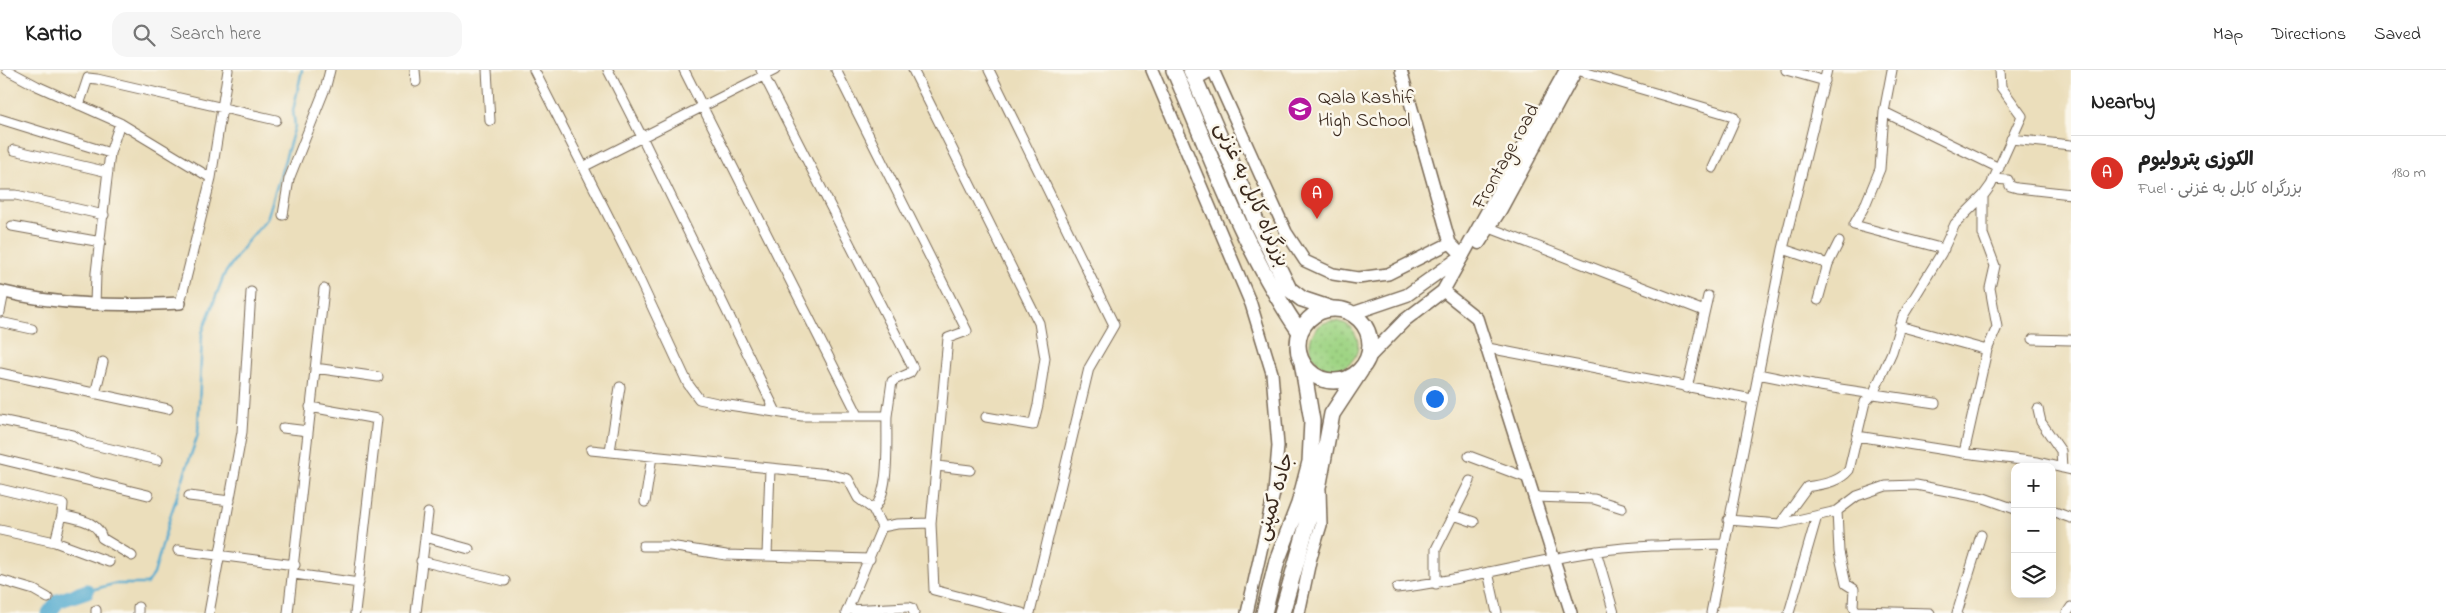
<!DOCTYPE html>
<meta charset="utf-8">
<style>
body{margin:0;font-family:"Indie Flower","Playpen Sans Arabic",sans-serif;background:#f6f6f6;color:#222}
.controls{position:absolute;right:15px;bottom:15px;display:grid;overflow:hidden;border-radius:10px;box-shadow:0 2px 12px #0003}
.controls button{width:45px;height:45px;display:grid;place-items:center;padding:0;border:0;border-bottom:1px solid #e0e0e0;background:#fff;color:#222;font:25px sans-serif}
.you{position:absolute;left:1434px;top:328px;width:18px;height:18px;margin:-12px;border:4px solid #fff;border-radius:50%;background:#1a73e8;box-shadow:0 0 0 8px #1a73e833}
.badge{display:grid;place-items:center;width:32px;height:32px;border-radius:50%;background:#d93025;color:#fff;font-size:16px;font-weight:700}
.pin{position:absolute;translate:-50% -41px;filter:drop-shadow(0 1px 2px #0008)}
.pin::after{content:'';position:absolute;top:26px;width:18px;height:15px;background:inherit;clip-path:polygon(0 0,100% 0,50% 100%)}
.list{margin:0;padding:0;list-style:none}
h2{display:flex;justify-content:space-between;align-items:center;height:65px;margin:0;padding:0 20px;font-size:21px}
h2 small{font-size:16px;font-weight:400;color:#767676}
.list li{display:grid;grid-template-columns:32px 1fr auto;gap:15px;align-items:center;box-sizing:border-box;height:75px;padding:0 20px;border-top:1px solid #e0e0e0}
.list b{display:block;font-size:19px;white-space:nowrap}
.list p{margin:0;font-size:16px;white-space:nowrap;color:#767676}
.list em{font-size:16px;font-style:normal;color:#767676}
.icon{flex:none;width:28px;height:28px;fill:none;stroke:currentColor;stroke-width:2;stroke-linecap:round;stroke-linejoin:round}
.map{position:relative;flex:none;width:2071px;height:543px;overflow:hidden}
header{display:flex;align-items:center;gap:30px;box-sizing:border-box;height:70px;padding:0 25px;background:#fff;border-bottom:1px solid #e0e0e0}
header strong{font-size:24px}
nav{display:flex;gap:28px;margin-inline-start:auto;font-size:18px}
.search{width:350px;height:45px;background:#f6f6f6;display:flex;align-items:center;gap:12px;box-sizing:border-box;padding:0 18px;border-radius:15px;color:#767676;font-size:19px}
main{display:flex}
aside{flex:1;background:#fff}
.map>svg:first-child{display:block}
</style>
<header>
<strong>Kartio</strong>
<div class="search"><svg class="icon" aria-label="search" viewBox="0 0 24 24"><circle cx="10" cy="10" r="6"/><path d="M15 15l6 6"/></svg>Search here</div>
<nav><a>Map</a><a>Directions</a><a>Saved</a></nav>
</header>
<main>
<div class="map">
<svg width="2071" height="543" viewBox="0 0 2071 543">
<defs>
<pattern id="grass-dots" width="8" height="8" patternUnits="userSpaceOnUse" patternTransform="scale(1.25)"><rect width="8" height="8" fill="#9fd484"/><path d="M2 2h.1M6 6h.1" fill="none" stroke="#8ab672" stroke-width="1.8" stroke-linecap="round"/></pattern>
</defs>
<rect width="100%" height="100%" fill="#fbf7ec"/>
<filter id="ink" filterUnits="userSpaceOnUse"><feTurbulence type="fractalNoise" baseFrequency=".02" numOctaves="2"/><feDisplacementMap in="SourceGraphic" scale="10" xChannelSelector="R" yChannelSelector="G"/><feConvolveMatrix kernelMatrix="1 2 1 2 8 2 1 2 1" color-interpolation-filters="sRGB"/></filter>
<filter id="wash" filterUnits="userSpaceOnUse"><feTurbulence type="fractalNoise" baseFrequency=".0096" numOctaves="4" result="noise"/><feDisplacementMap in="SourceGraphic" scale="20" xChannelSelector="R" yChannelSelector="G"/><feGaussianBlur stdDeviation="1.12" result="paint"/><feColorMatrix in="noise" values="0 0 0 0 0 0 0 0 0 0 0 0 0 0 0 0 0 1.4 0 .05"/><feComposite in="paint" operator="in"/></filter>
<g filter="url(#wash)">
<rect width="100%" height="100%" fill="#ebdebb"/>
<!-- grass -->
<path fill="url(#grass-dots)" stroke="#6d7f51" d="M1310 275a24 24 0 1 1 48 0a24 24 0 1 1-48 0Z"/>
<g fill="none" stroke-linecap="round" stroke-linejoin="round">
<!-- stream -->
<path stroke="#52aacf" stroke-width="2.5" d="M87 521 114 514H147L154 504 170 447 198 364 202 263 224 205 246 173 267 149 295 56 293 41 302 0"/>
<!-- river -->
<path stroke="#52aacf" stroke-width="15" d="M49 543 58 531 87 521"/>
</g>
</g>
<g filter="url(#ink)">
<g fill="none" stroke-linecap="round" stroke-linejoin="round">
<defs>
<path id="minor" d="M7 0 37 16 120 53 211 108
M415 0 416 12
M487 0 490 51
M534 0 627 183 688 314 699 329 722 334 802 346H887L892 311 910 303 913 298 761 0
M608 0 642 67 776 342
M684 0 858 345
M836 0 967 261 948 268 931 453 934 520 1022 543
M913 0 1039 253 1045 288 1038 335 1033 355 986 347
M989 0 1114 255 1089 298 1030 543
M1577 0 1733 46 1735 49 1713 98
M1786 0 1825 11
M1892 0 1884 42 1999 98
M79 35 88 8 97 9 276 50
M1884 42 1880 99 1866 133 1854 155 1944 179
M0 49 110 83
M2011 69 2071 75
M14 80 108 102
M583 97 775 0
M1993 109 2008 110 2010 116 2017 118 2071 124
M0 125H16L104 145
M283 145 289 109 326 16 330 0
M12 156 101 172
M1490 158 1704 241
M1783 179 1828 194
M1818 230 1828 194 1839 172
M180 233 211 108 228 0
M95 235 96 203 110 83 120 53
M0 242 4 222
M0 252 32 259
M1899 256 1987 280
M2033 269 2071 270
M1488 278 1752 329
M315 298 378 307
M0 303 168 339
M1758 304 1813 315 1935 333
M1687 318 1708 226
M95 324 103 292
M310 337 377 349 355 543
M2038 339 2041 352 2061 381 2062 398
M0 350 73 365 85 373 158 390
M283 358 308 361
M1857 366 1964 383 2038 392 2071 400
M591 380 829 404 848 409 858 428 873 439 882 457
M610 381 620 317
M1964 383 1987 280 1997 257 1990 218 1995 196 1983 164V126
M1469 386 1530 409
M0 389 148 425
M937 396 970 400
M0 419 63 434 62 445 55 472
M189 426 230 431
M1535 427 1594 429 1622 438
M645 432 652 386
M873 439C891 424 886 369 887 346
M1837 441 1839 482 1846 514 1854 519 1853 536 1856 541 1930 543
M2052 441 2071 448
M62 445C78 450 97 450 102 468L132 486
M1454 445 1474 452
M1728 450 1780 454 1837 441 1857 426 1886 416 1916 415 1984 428 2015 439
M1780 454 1807 417C1823 414 1838 413 1849 400L1865 332 1873 324 1892 282 1903 246 1941 184 1955 154 1983 126 1991 115 2022 46 2001 17 2000 0
M0 460 55 472 109 492
M425 467 469 479
M643 476H670L726 485 870 489
M178 480 295 495
M1596 481 1614 543
M767 486 770 398
M421 491 505 511
M1488 502 1497 543
M294 504 359 513
M0 510 34 520 48 528
M1436 514V479L1470 411
M1397 518C1465 510 1531 491 1598 481 1640 475 1682 475 1723 474
M848 540 909 537 912 538 914 543
M96 543V540
M138 543V537
M209 543 242 362 251 222
M288 543 324 219
M416 543 428 443
M846 543 882 457 897 454 931 453
M1711 543 1783 179 1827 0
M1789 543 1817 446
M1957 543 1981 465
M2067 543 2071 537"/>
<path id="tertiary" d="M1152 0 1251 234 1272 303 1278 376 1274 423 1247 543
M1213 0 1286 162 1305 191 1333 204 1358 208 1388 204 1450 173
M1401 0 1450 173 1463 186
M0 221C60 236 119 236 180 233
M1443 221 1477 248 1571 543
M1299 543 1310 491 1321 455 1320 420"/>
<path id="secondary" d="M1479 173 1501 139 1576 0
M1351 244 1407 225 1459 188
M1367 289 1405 250 1443 221 1566 0"/>
<path id="trunk" d="M1174 0C1212 88 1245 183 1300 262
M1191 0 1259 158 1289 219 1302 229 1332 239
M1194 8 1208 0
M1298 275a36 36 0 1 1 72 0a36 36 0 1 1-72 0Z
M1264 543 1277 491 1299 434 1310 392 1312 351 1302 292
M1282 543 1319 413 1332 344 1361 300"/>
</defs>
<!-- minor casing -->
<use href="#minor" stroke="#796955" stroke-width="11"/>
<!-- tertiary casing -->
<use href="#tertiary" stroke="#796955" stroke-width="14"/>
<!-- secondary casing -->
<use href="#secondary" stroke="#796955" stroke-width="15"/>
<!-- trunk casing -->
<use href="#trunk" stroke="#796955" stroke-width="18"/>
<!-- minor -->
<use href="#minor" stroke="#fff" stroke-width="9"/>
<!-- tertiary -->
<use href="#tertiary" stroke="#fff" stroke-width="11"/>
<!-- secondary -->
<use href="#secondary" stroke="#fff" stroke-width="12"/>
<!-- trunk -->
<use href="#trunk" stroke="#fff" stroke-width="15"/>
</g>
</g>
<!-- icons -->
<defs>
<symbol id="school-disc" viewBox="-11 -11 22 22"><circle r="9.5" fill="#b5179e" stroke="#fbf7ec"/><path d="M0-5L7-2L0 1L-7-2ZM-4 1L0 2.5L4 1V4Q0 6-4 4Z" fill="#fff"/></symbol>
</defs>
<g fill-rule="evenodd">
<use href="#school-disc" x="1286" y="25" width="28" height="28"/>
</g>
<g text-anchor="middle" dominant-baseline="central" stroke-width="5" stroke-linejoin="round" paint-order="stroke">
<!-- poi labels -->
<g font-size="20" fill="#3b2a1e" stroke="#fbf7ec" text-anchor="start">
<text x="1318" y="28">Qala Kashif<tspan x="1318" dy="23">High School</tspan></text>
</g>
<!-- street labels -->
<g font-size="20" fill="#3b2a1e" stroke="#fbf7ec">
<text transform="translate(1507 87) rotate(-61)">Frontage road</text>
<text transform="translate(1251 125) rotate(66)">بزرگراه کابل به غزنی</text>
<text transform="translate(1276 427) rotate(-73)">جاده کمپنی</text>
</g>
</g>
</svg>
<div class="controls">
<button>+</button>
<button>−</button>
<button><svg class="icon" aria-label="layers" viewBox="0 0 24 24"><path d="M12 4l9 5-9 5-9-5zM3 14l9 5 9-5"/></svg></button>
</div>
<div class="you"></div>
<div class="pin badge" style="left:1317px;top:149px">A</div>
</div>
<aside>
<h2>Nearby<small></small></h2>
<ul class="list">
<li><span class="badge">A</span><div><b>الکوزی پترولیوم</b><p>Fuel · بزرگراه کابل به غزنی</p></div><em>180 m</em></li>
</ul>
</aside>
</main>
